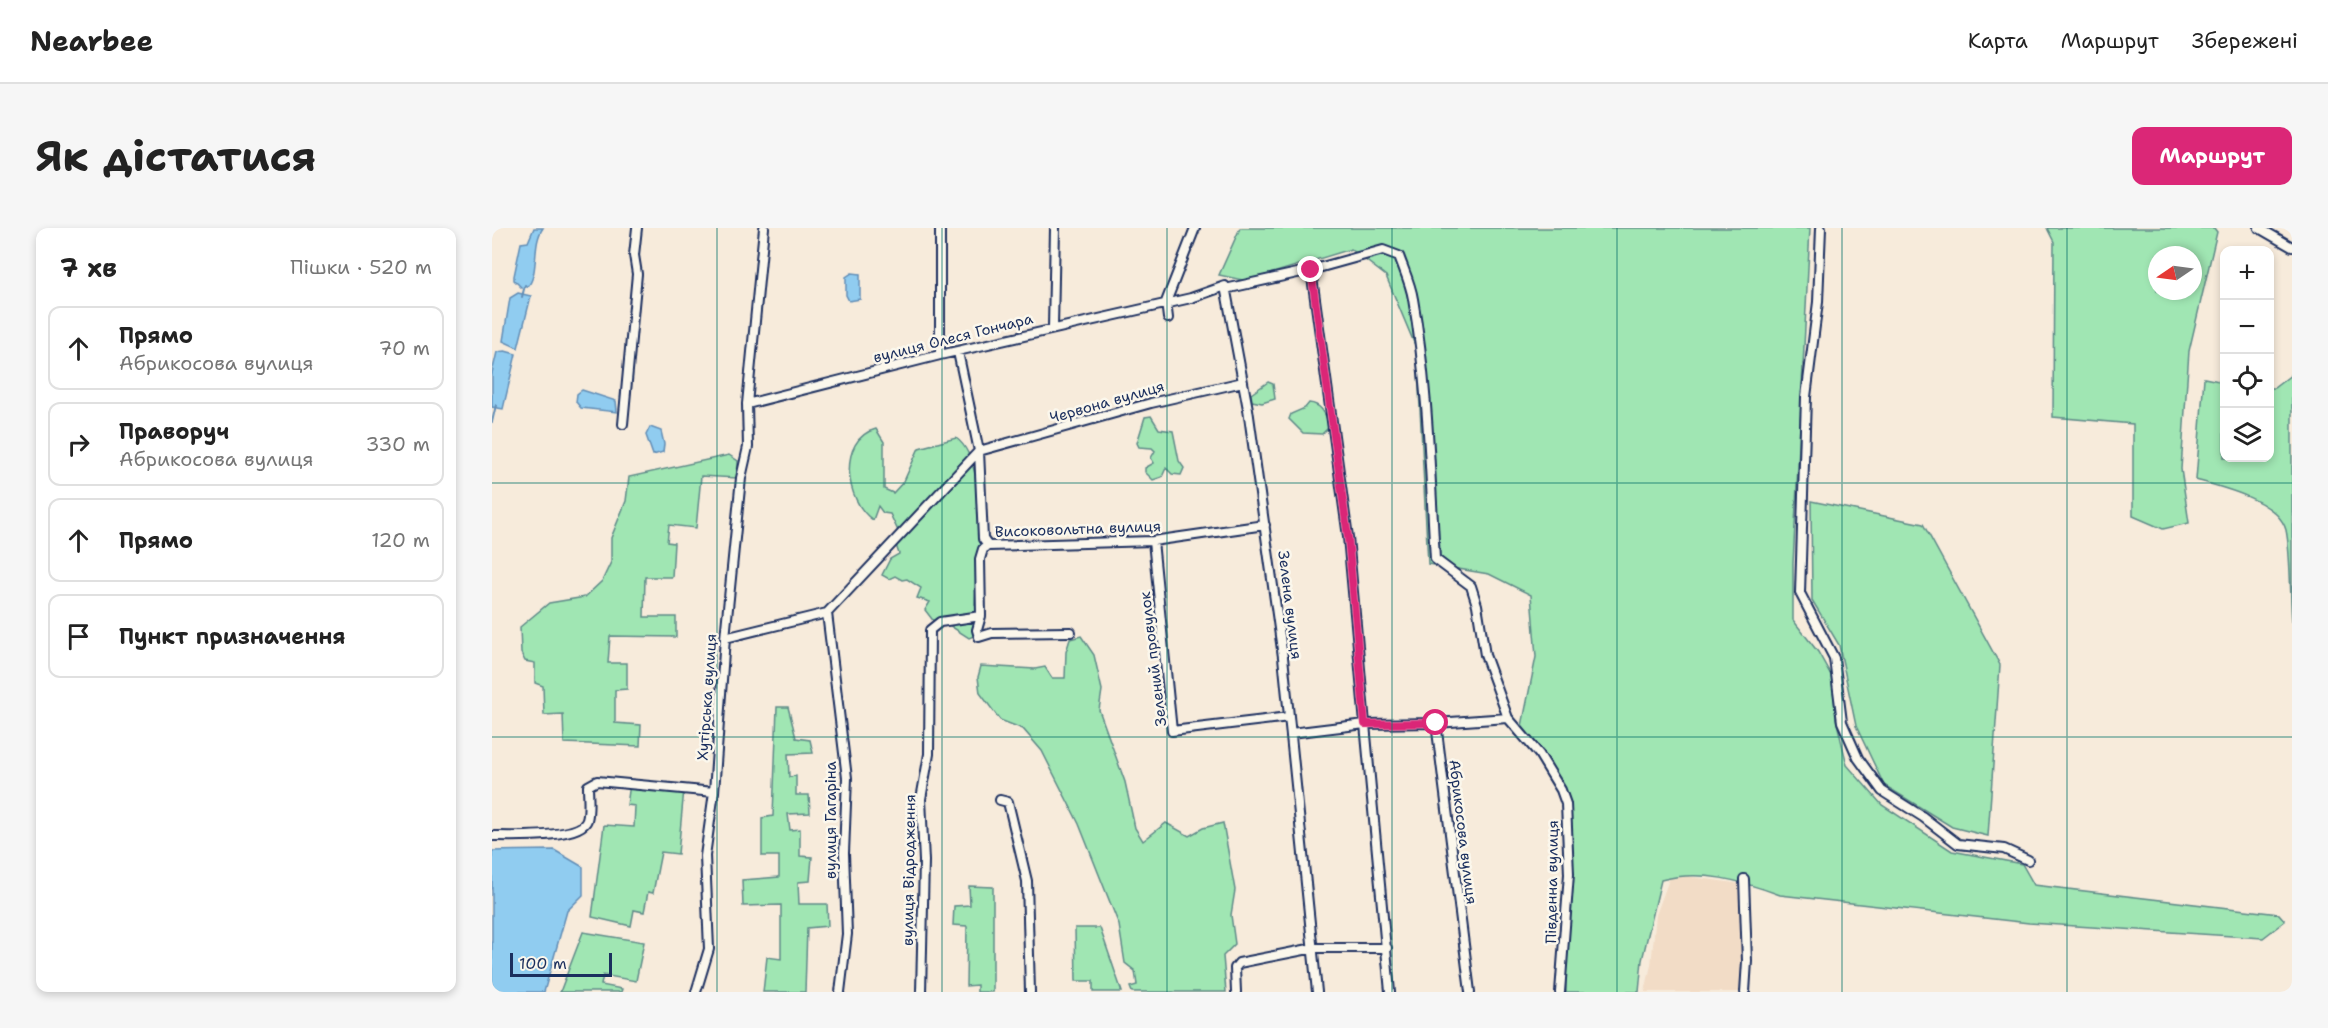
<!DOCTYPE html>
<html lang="uk">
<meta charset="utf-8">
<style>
body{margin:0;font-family:"Shantell Sans",sans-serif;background:#f6f6f6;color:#222}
.controls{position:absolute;right:18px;top:18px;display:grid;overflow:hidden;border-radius:12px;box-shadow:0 3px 9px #0003}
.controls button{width:54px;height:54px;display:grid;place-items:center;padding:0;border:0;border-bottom:2px solid #e0e0e0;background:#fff;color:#222;font:30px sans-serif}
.compass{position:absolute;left:1656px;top:18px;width:54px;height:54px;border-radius:50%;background:#fff;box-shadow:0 3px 9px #0003;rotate:257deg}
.scale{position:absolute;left:18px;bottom:15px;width:102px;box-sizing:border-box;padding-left:6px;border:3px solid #1b2f5e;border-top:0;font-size:16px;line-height:21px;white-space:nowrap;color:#1b2f5e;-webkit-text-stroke:4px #fbf7ec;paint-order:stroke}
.stop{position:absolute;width:18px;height:18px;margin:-14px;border:4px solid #db2777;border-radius:50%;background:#fff}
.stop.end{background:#db2777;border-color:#fff;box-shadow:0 2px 6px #0008}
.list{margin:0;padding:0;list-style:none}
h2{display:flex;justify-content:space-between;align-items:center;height:78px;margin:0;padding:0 24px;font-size:26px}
h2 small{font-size:20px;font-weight:400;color:#767676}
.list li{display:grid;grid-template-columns:39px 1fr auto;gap:18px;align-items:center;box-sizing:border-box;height:84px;margin:0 12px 12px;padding:0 12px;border:2px solid #e0e0e0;border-radius:12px}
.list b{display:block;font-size:22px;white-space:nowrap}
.list p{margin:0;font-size:20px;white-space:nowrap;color:#767676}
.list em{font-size:20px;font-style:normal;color:#767676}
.icon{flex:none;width:33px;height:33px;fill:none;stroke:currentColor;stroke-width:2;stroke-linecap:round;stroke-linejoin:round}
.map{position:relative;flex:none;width:1800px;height:764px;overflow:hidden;border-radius:12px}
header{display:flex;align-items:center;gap:36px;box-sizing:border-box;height:84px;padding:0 30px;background:#fff;border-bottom:2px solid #e0e0e0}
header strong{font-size:28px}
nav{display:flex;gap:33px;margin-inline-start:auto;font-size:21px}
.intro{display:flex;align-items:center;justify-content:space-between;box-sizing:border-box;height:144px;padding:0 36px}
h1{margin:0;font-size:42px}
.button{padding:15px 27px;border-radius:12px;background:#db2777;color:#fff;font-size:21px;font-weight:700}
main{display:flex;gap:36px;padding:0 36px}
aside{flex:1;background:#fff;border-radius:12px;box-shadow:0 3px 9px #0003}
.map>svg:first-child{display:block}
</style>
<header>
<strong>Nearbee</strong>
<nav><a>Карта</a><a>Маршрут</a><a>Збережені</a></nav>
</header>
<div class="intro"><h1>Як дістатися</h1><a class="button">Маршрут</a></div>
<main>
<aside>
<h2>7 хв<small>Пішки · 520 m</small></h2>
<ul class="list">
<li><svg class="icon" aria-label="ahead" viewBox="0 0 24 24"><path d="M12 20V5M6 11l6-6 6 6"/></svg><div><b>Прямо</b><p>Абрикосова вулиця</p></div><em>70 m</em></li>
<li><svg class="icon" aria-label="right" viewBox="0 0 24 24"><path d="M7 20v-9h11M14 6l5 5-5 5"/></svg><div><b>Праворуч</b><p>Абрикосова вулиця</p></div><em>330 m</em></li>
<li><svg class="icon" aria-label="ahead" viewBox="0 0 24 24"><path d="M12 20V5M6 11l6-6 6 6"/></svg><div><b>Прямо</b></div><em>120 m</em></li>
<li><svg class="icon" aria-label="arrive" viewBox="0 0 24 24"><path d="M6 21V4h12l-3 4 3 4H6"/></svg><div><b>Пункт призначення</b></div></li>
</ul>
</aside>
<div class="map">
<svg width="1800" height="764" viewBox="0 0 1800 764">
<rect width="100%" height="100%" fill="#f7ebdb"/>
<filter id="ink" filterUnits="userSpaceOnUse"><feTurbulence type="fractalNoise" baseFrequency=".0167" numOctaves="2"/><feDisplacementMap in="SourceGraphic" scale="12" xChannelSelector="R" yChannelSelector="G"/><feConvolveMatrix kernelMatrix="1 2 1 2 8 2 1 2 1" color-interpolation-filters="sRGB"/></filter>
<g filter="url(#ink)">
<!-- built -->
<path fill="#f2dcc6" d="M1179 646 1249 656 1252 735 1257 764H1153L1159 737 1164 687Z"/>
<!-- green -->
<path fill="#a0e6b3" stroke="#5e8a88" stroke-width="1.5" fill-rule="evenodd" d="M748 0H1318L1301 336V392L1326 424 1340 449 1344 491 1355 537 1390 577 1460 623 1530 636 1542 657 1787 686 1793 693 1771 710 1537 695 1288 667C1250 653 1209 641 1169 652L1150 732 1147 764H1074L1072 593 1069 562 1056 534 1030 498 1044 429 1039 367 997 346 936 336 925 122 894 48 859 21 755 53 727 47Z
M1555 0H1722L1725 4 1697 123 1689 241 1697 295 1671 301 1641 288V196L1561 189 1562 14ZM1665 27H1701V63H1665Z
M1799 147H1800V394C1798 368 1799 325 1794 302 1786 272 1728 259 1704 252L1712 150 1732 154V230H1778V160H1782Z
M776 154 781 156 783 171 770 175 760 173 759 166Z
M817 175C830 176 835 188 837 199L830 206 811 205 797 191 799 186 813 180Z
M659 188 667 201 681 203 687 233 692 240 689 247 680 246 674 240 670 249 661 252 653 244V240L662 235 659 230 663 223 660 220 647 219 645 215 653 189Z
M384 201 392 214V261L401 265 412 253 427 220 464 210C490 228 487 293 489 323L486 330 483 376 490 399 489 405 477 410 457 397 443 395 433 382 438 374 425 370 429 360 415 351 410 352 403 348 397 351 390 347 398 331 407 326 402 311 407 305 398 286 391 285 386 278 381 292C353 274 345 211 384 201Z
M237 227 246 233 245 250 209 248 204 300 177 297 175 314 182 315 180 349H153L152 389H184V409L118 408 116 435H135V461L123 462V495L149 497 148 518 72 515 71 486 52 487 51 458 43 455V435L33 433 29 425 28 399 57 375 93 369 110 353 119 334V310L134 273 137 249Z
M1319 273 1431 296 1508 437 1496 608 1460 599 1392 557 1364 498 1347 417 1320 372Z
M589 408 602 427 610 462 607 482 633 554 643 600 651 613 674 595 697 608 711 600 731 595 743 662 739 687 743 716 731 728 734 764H640L638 759 645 757 643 743 633 735 627 697 587 596 550 523 531 501 508 492 488 465 486 449 489 438 543 441 553 439 560 450H573L574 424 578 411Z
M285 479H296L304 510 318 512 321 525 296 526 297 549 304 548V567H317L318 585 296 586 298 602 308 601V628L320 629 318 653 306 654 307 676H335L336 698 315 700 313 764H271L275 729 289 731V677L251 678 250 652 287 649V628H270V590L281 588Z
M138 556 192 561 186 626 169 624 161 665 156 664 152 684 142 682 139 698 100 689 112 597 142 599 143 578 135 577Z
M477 658 501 659V764H485V757L474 758 475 698 461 697 462 678 478 677Z
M583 700H608L630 764H601V753H584Z
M91 704 152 714 144 753 111 747 109 757 130 761 129 764H68Z"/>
<!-- water -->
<path fill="#90ccf0" stroke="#618db6" stroke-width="1.5" d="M42 0H51C40 15 47 42 37 57L30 60 22 52V48L29 15 36 14Z
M360 45 368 46V71L357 73 354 67V49Z
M26 65 39 68 26 120 11 113 18 70Z
M13 123 24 126 11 181 0 179V145L5 124Z
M90 162 124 173 125 184 89 180 84 174 85 166Z
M158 199 169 203 172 216 171 224 161 227 154 207Z
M62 622 91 639V667L75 683 52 764H0V623Z"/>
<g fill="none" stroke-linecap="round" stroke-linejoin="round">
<!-- stream -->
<path stroke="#618db6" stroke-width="2" d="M30 69 33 57
M0 194 4 177"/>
<defs>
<path id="minor" d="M1329 0 1326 74 1314 169 1308 365 1342 430 1350 494 1366 530 1390 563 1431 589 1466 616 1512 621 1536 632
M1767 0 1800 19
M819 42 856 309 873 496 944 495 978 764
M733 61 819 42 891 22 907 28C912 42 919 57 921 71 936 155 938 246 943 331L979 358 985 377 993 427 1016 490 1047 526 1069 562 1074 576 1077 646 1068 764
M676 90 674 74 703 0
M561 100 563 0
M466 124 487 223 491 311 496 318 661 313 773 297
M448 127V0
M255 176 448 127 699 70 733 58 756 181 791 429 825 764
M131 196 145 46 142 27 145 0
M487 223 659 175 751 154
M661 313 680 503 797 489
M335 385 355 550 352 625 355 706 348 764
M489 388 488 331 491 321 496 318
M233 410 335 385 487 223
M944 495 1016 490
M799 505 873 496 898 764
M508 572 516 574 535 653 538 764
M0 608C19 608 89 611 95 592 98 582 96 568 96 558L105 553 222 564
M1252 651 1255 733 1253 764
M204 764 217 721 213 628 222 564 233 410 249 250 256 219 255 176 272 0
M429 764 432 633 429 571 437 526 438 402 448 394 489 388 485 402 487 409 500 405 579 404
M744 764 743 740 747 735 822 720H895"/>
</defs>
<!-- minor casing -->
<use href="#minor" stroke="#1b2f5e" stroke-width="12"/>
<!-- minor -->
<use href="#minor" stroke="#fbf7ec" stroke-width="8"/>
</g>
</g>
<g fill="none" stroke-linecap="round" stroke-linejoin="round" filter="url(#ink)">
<!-- route -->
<path stroke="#db2777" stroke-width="8" d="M819 42 856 309 873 496 944 495"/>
</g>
<!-- grid -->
<path fill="none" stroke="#0f766e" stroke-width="1.5" stroke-opacity="0.55" d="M225 0V764M450 0V764M675 0V764M900 0V764M1125 0V764M1350 0V764M1575 0V764M0 255H1800M0 509H1800"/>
<g text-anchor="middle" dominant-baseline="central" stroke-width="5" stroke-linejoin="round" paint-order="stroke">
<!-- street labels -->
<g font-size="15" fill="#1b2f5e" stroke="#fbf7ec">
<text transform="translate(461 110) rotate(-14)">вулиця Олеся Гончара</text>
<text transform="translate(615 174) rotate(-16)">Червона вулиця</text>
<text transform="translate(586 301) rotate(-2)">Високовольтна вулиця</text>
<text transform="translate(798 377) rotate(83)">Зелена вулиця</text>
<text transform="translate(661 431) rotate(-97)">Зелений провулок</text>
<text transform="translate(215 469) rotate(-86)">Хутірська вулиця</text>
<text transform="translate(339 592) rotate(-90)">вулиця Гагаріна</text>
<text transform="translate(971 604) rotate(83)">Абрикосова вулиця</text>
<text transform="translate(417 642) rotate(-89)">вулиця Відродження</text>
<text transform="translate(1060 654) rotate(-89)">Південна вулиця</text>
</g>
</g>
</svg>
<div class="controls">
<button>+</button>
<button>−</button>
<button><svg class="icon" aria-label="locate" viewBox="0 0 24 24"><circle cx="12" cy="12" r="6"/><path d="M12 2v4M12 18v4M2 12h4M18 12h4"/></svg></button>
<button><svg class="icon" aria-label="layers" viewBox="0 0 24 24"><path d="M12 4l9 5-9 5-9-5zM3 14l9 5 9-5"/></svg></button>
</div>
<svg class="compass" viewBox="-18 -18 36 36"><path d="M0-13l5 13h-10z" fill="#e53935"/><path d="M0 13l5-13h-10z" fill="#767676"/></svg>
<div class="scale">100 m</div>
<div class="stop" style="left:944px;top:495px"></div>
<div class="stop end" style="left:819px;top:42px"></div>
</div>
</main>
